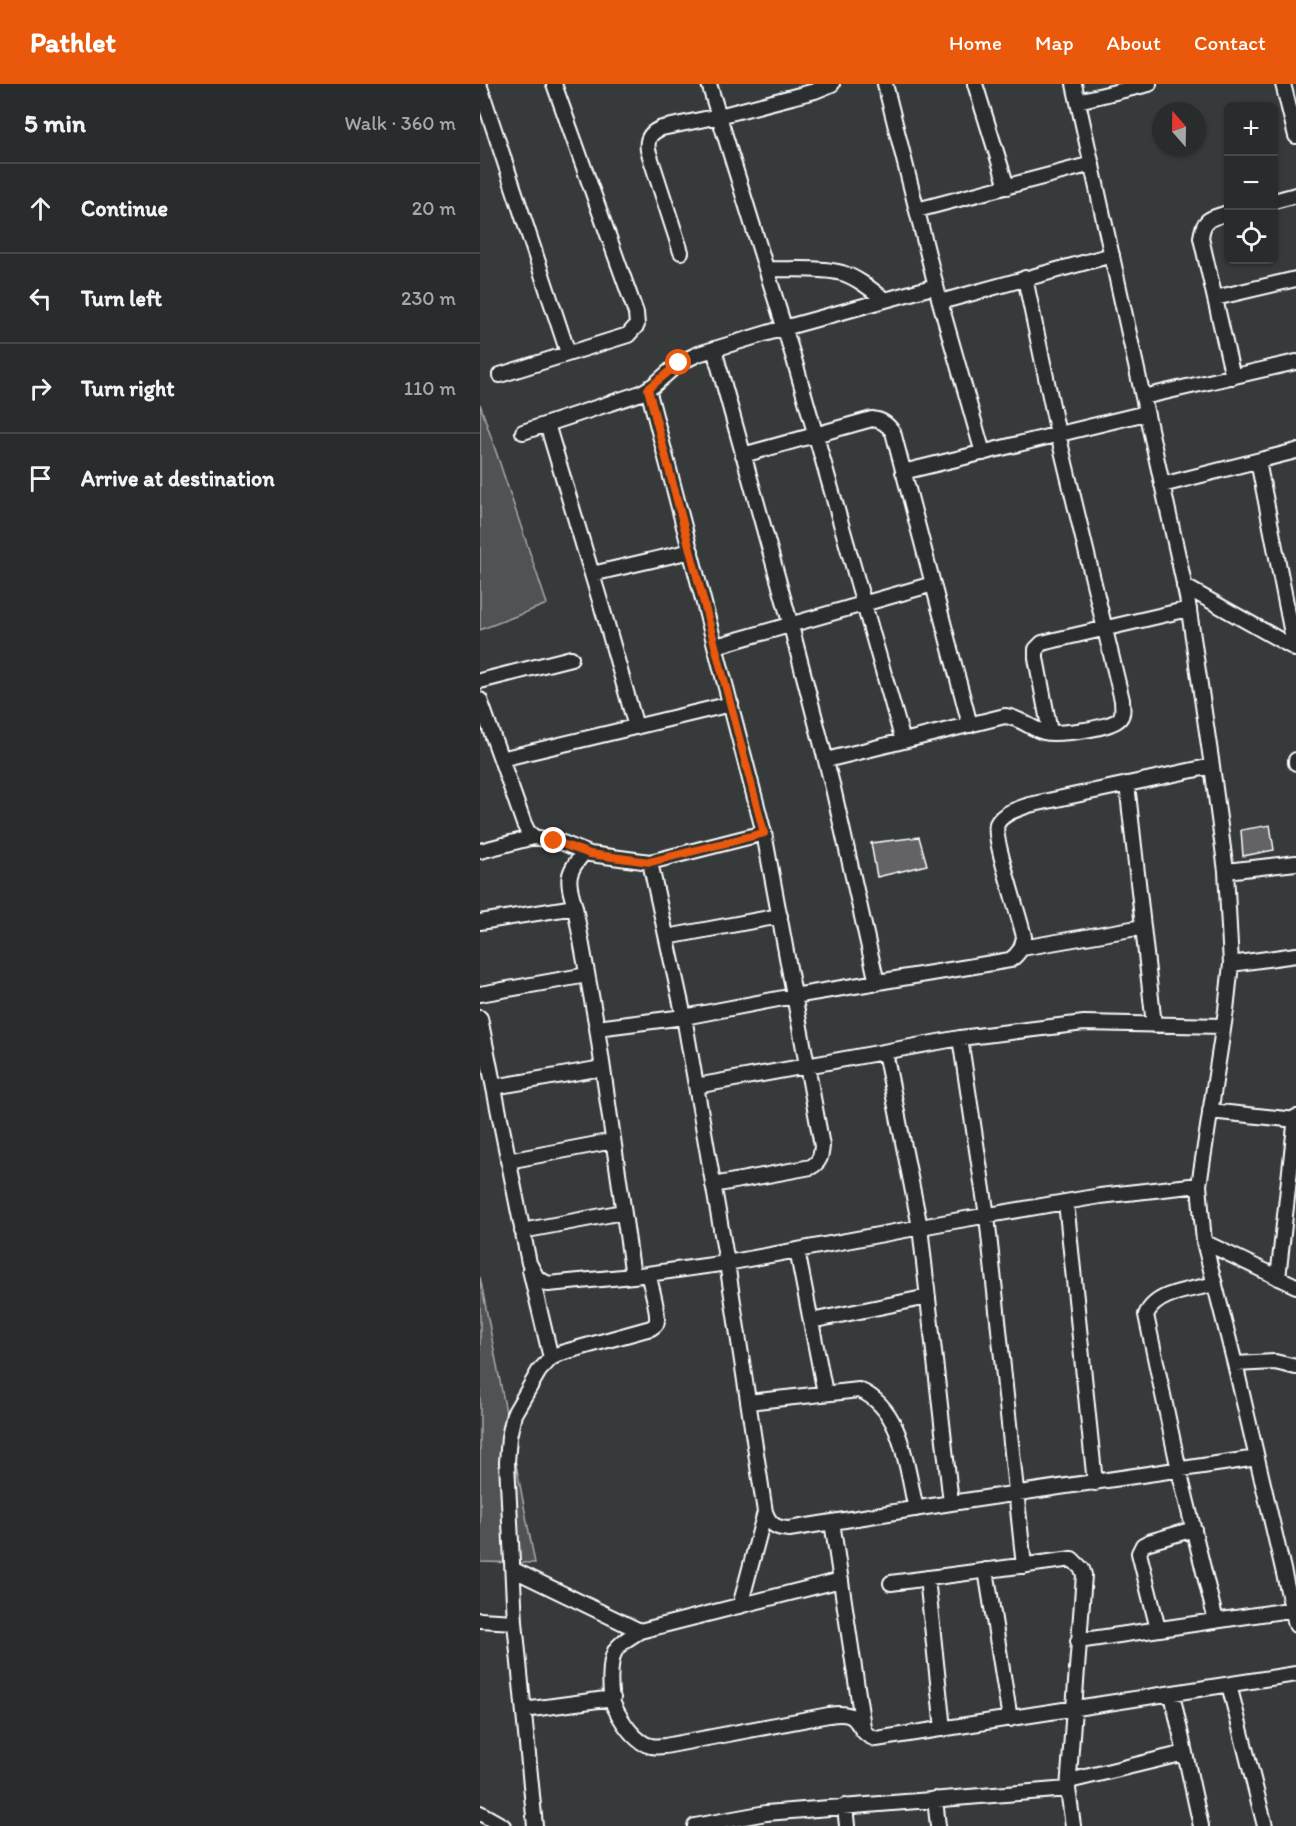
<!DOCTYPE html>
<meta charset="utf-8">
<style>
body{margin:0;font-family:Itim,sans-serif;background:#313434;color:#f1f3f6}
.controls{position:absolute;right:18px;top:18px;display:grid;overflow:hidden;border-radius:9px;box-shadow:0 2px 4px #0004}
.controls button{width:54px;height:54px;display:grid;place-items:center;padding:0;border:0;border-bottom:2px solid #454848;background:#292c2c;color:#f1f3f6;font:30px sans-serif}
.compass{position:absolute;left:672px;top:18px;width:54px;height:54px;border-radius:50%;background:#292c2c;box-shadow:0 2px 4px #0004;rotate:340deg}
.stop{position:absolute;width:18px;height:18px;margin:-14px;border:4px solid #ea580c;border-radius:50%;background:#fff}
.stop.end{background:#ea580c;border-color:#fff;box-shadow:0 2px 6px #0008}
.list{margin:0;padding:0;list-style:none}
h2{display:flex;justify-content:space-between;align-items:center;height:78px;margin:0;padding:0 24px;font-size:26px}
h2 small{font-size:20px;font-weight:400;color:#a5a7a9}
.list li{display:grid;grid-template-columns:39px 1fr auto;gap:18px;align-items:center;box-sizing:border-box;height:90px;padding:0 24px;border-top:2px solid #454848}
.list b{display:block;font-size:22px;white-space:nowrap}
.list em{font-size:20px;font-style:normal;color:#a5a7a9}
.icon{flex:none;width:33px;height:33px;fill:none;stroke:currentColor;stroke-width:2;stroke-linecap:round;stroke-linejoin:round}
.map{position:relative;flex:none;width:816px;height:1742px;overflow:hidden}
header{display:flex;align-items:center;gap:36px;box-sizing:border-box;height:84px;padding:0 30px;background:#ea580c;color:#fff}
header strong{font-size:28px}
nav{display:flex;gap:33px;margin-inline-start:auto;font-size:21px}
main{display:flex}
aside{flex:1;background:#292c2c}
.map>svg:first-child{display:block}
</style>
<header>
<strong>Pathlet</strong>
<nav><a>Home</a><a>Map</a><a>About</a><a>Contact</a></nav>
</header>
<main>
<aside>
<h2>5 min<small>Walk · 360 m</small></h2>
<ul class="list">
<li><svg class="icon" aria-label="ahead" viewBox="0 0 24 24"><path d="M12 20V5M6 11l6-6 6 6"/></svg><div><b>Continue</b></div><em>20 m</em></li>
<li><svg class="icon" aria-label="left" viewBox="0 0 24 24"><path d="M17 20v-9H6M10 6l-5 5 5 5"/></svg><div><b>Turn left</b></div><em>230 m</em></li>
<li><svg class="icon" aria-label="right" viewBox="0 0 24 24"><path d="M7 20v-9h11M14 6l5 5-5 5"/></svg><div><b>Turn right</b></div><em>110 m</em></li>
<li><svg class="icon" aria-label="arrive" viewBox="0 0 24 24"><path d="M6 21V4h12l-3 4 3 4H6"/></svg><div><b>Arrive at destination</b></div></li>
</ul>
</aside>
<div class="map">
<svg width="816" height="1742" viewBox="0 0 816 1742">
<rect width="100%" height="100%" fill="#373a3b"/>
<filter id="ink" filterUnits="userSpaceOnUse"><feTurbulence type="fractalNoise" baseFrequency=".0167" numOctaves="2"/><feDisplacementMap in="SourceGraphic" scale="12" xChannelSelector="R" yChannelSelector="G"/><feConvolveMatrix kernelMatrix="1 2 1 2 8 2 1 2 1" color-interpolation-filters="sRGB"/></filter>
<g filter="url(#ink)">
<!-- green -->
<path fill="#505354" stroke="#a8a9aa" stroke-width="1.5" d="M0 320 67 520 0 546Z
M0 1193 55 1479 0 1478Z"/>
<!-- building -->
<path fill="#636465" stroke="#fff" stroke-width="1.5" d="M790 741 794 766 763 772 761 746Z
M439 753 447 781 397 793 391 759Z"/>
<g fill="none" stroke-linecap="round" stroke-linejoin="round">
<defs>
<path id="street" d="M229 0 314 275 423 657
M405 0 460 218 503 369
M495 0 527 103
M594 0 707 513 732 682 746 787 751 880 746 926 719 1101 724 1158 755 1280 816 1541
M803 0 816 52
M0 3 88 269
M598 17 669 0
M794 117 816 111
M437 126 612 80
M748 129C731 134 723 134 721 154L753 293
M201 168 168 66C166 54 171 48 182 44L239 32 335 7 352 0
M287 185C308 186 341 183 362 189 378 194 392 206 405 216
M735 214 816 195
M460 218 632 171
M234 265 311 542 353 704 397 899
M20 291 148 251 157 241 156 229 74 0
M168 305 284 749 342 1062C341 1072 340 1078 331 1083L233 1101
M663 313 816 278
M67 340 126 537 156 643
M43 348 161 309 174 301 199 279 218 270 304 244 456 202
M263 371 392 335C402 336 407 340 413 348L490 641
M778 377 815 565
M423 388 666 329
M682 401 816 367
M112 490 211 467
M704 502 816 565
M236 562 453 500
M0 597 91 574
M0 616 44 740 48 748 54 753 83 759 110 770 170 778 284 749
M570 648 556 574V565L562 559 709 525
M21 675 251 620
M346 676 525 632C541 634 549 644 564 648 576 651 632 645 640 634 644 629 642 622 642 616L578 350 545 194
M816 676V679
M647 700 674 941
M0 767 54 753
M105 768C85 789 87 797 95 823L117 944 153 1192
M746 787 816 779
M0 838 95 823
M187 853 300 832
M542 864 663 843
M751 880 816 871
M0 910 107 891
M0 934 49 1179 57 1194 68 1200 153 1192 247 1179 204 933 170 778
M117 944 204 933 314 912 530 876C539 870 542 864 544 853 540 833 512 753 517 740 522 729 538 725 549 721L732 682
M480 954 507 1132 544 1482
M405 968 440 1143 471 1419 777 1374
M216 1002 480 954 604 939 743 942
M14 1003 122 984
M730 1027 816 1036
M28 1077 133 1057
M586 1118 615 1399
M42 1147 143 1128
M724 1158 816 1202
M317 1166 345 1309
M50 1186 71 1274
M798 1194 816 1033
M735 1200C713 1206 676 1207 666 1231L699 1386 736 1537
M331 1237 448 1213
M755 1280 795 1278 816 1283
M268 1318 379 1306C423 1324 426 1383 436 1425
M471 1419 309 1445C296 1444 290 1441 285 1428L247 1179 468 1138 620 1112 719 1101
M352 1438 383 1643
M34 1486 160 1547
M506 1486 530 1635
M447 1494 463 1645
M361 1496 160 1547C151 1553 141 1557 135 1567 129 1578 129 1610 134 1622 141 1636 155 1659 171 1662 175 1663 181 1662 185 1662L349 1631C386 1625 371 1647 396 1655L816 1590
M411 1499 592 1475 602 1485 604 1491 588 1705 593 1742
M260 1522 285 1428
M0 1536 35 1538
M678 1545 659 1469 663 1461 669 1458 714 1445
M598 1557 816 1525
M749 1601 785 1742
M692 1610 721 1742
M44 1626 133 1614
M589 1697 705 1669
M455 1715 458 1742
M365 1722 367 1742
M0 1729 23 1742
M55 1742 35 1538 27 1378 29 1353 34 1330 59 1287 71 1274 81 1269 171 1244C175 1241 177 1241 177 1236 178 1225 171 1202 168 1190
M215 1742 286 1729 588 1705"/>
</defs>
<!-- street casing -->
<use href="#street" stroke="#fff" stroke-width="18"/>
<!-- street -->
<use href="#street" stroke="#2a2d2e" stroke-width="14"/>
</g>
</g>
<g fill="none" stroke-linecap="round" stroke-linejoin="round" filter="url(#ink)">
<!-- route -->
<path stroke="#ea580c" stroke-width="8" d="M74 757 110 770 170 778 284 749 168 305 199 279"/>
</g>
</svg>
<div class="controls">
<button>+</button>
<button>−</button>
<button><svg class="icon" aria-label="locate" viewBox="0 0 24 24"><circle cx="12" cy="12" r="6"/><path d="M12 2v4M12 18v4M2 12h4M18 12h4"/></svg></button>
</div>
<svg class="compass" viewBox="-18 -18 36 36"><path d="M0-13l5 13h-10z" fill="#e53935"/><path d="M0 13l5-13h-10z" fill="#a5a7a9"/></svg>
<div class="stop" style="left:199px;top:279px"></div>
<div class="stop end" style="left:74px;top:757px"></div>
</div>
</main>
